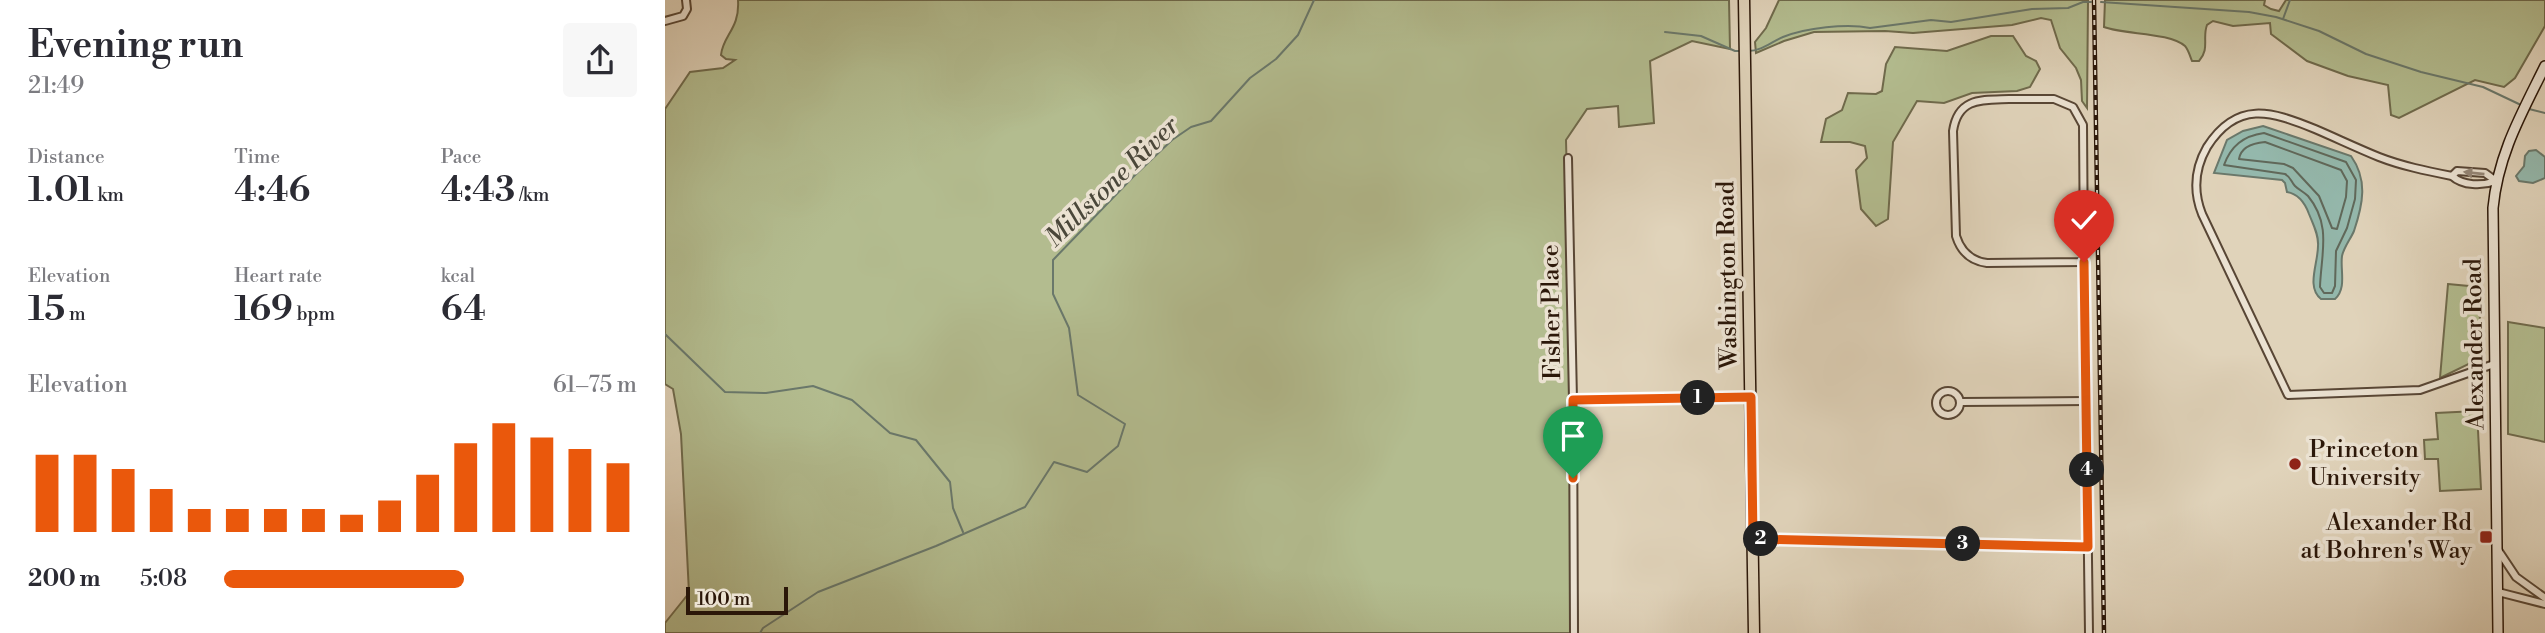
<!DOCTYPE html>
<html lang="en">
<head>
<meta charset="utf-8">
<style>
	:root { --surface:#fff; --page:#f7f7f7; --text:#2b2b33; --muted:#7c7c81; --accent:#ea580c }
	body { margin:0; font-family:"Libre Bodoni",serif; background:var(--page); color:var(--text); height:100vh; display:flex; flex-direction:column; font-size:26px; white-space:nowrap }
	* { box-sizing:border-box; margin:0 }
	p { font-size:23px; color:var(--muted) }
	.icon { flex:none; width:38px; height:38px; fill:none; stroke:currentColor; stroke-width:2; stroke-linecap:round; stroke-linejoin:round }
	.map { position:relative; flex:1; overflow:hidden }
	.side { display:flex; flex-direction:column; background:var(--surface); width:665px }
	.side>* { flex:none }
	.scale { position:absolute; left:21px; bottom:18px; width:102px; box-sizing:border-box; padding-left:7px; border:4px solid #2b1709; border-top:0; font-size:19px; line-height:24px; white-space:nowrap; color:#2b1709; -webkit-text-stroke:5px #ebe2d2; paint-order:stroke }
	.pin { position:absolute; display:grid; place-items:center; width:60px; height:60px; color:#fff; margin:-72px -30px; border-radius:50% 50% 50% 0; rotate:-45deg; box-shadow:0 0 7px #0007 }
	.pin .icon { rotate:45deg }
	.km { position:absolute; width:35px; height:35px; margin:-18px; border-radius:50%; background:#222; color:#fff; font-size:19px; line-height:35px; text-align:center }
	.round { display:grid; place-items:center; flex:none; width:74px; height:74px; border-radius:7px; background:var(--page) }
	.headline { display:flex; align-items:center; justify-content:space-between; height:119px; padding:0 28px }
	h1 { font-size:38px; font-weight:600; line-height:52px }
	.stats { display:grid; grid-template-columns:repeat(3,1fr); gap:10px; height:119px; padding:7px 28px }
	.stats div { display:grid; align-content:center }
	.stats b { font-size:35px; font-weight:600 }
	.stats small { font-size:19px; font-weight:400 }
	.stats p { font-size:19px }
	.chart { height:196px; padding:14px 28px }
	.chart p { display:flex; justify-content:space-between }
	.chart svg { width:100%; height:126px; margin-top:7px; stroke:var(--accent); stroke-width:6 }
	ul { padding:0 28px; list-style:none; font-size:23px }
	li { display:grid; grid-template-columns:112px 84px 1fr; align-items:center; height:52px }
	li i { height:18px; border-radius:9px; background:var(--accent) }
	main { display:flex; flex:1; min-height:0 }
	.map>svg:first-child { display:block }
</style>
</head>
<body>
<main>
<section class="side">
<div class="headline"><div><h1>Evening run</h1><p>21:49</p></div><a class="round"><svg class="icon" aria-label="share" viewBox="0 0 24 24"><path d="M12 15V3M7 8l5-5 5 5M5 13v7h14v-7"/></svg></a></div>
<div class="stats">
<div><p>Distance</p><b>1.01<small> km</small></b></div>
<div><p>Time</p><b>4:46</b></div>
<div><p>Pace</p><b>4:43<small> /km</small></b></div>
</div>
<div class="stats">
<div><p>Elevation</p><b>15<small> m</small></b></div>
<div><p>Heart rate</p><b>169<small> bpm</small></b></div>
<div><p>kcal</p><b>64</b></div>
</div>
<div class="chart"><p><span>Elevation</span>61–75 m</p>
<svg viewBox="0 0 160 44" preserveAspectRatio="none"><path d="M5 44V17M15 44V17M25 44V22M35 44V29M45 44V36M55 44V36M65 44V36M75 44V36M85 44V38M95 44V33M105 44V24M115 44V13M125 44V6M135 44V11M145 44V15M155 44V20"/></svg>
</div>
<ul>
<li><b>200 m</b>5:08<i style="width:58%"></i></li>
</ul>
</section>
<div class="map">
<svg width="1880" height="633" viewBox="0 0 1880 633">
	<rect width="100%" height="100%" fill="#e0d3ba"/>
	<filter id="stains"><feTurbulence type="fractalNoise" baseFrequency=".00286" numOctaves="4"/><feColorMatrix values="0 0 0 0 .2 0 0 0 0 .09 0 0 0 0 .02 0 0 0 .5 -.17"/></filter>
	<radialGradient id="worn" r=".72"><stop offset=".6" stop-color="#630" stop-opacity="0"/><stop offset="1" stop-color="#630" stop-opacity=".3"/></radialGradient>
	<g fill="#b3bc8f" stroke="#6f6a4c" stroke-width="2">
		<path d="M73,0H1064L1065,49L1027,41L985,61L989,123L954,127L953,106L922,109L901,140L913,633H0V623L24,593L16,434L8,389L0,384V109L25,72L58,68L70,60L61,59L56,55C58,35 75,29 73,0Z"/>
		<path d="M1114,0H1423L1422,108L1417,101L1416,80L1411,68L1395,48L1386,20L1376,18L1347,25L1248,33L1220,31L1149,32L1119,41L1091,53L1090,42L1101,28Z"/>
		<path d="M1440,0H1600L1599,5L1606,9L1614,11L1621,0H1880V26L1850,78L1839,87L1810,80L1734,118L1726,115L1723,85L1683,76L1642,61L1606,34L1605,23L1568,26L1548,21L1542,25C1537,38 1545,49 1534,61H1527C1525,56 1523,49 1520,46C1504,32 1460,35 1439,27Z"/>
		<path d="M1326,36H1348L1361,56L1371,61L1375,69L1365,87L1352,91L1307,93L1279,103L1252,101L1228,142L1223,219L1211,226L1196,209L1191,170L1202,158L1200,146L1185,142H1156L1161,119L1177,110L1183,93L1211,94L1217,91L1221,64L1230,47L1282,51Z"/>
		<path d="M1783,284L1814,287L1816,358L1775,378Z"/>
		<path d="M1843,322L1880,328V442L1843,434Z"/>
		<path d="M1812,411L1816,489L1775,491L1773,459H1760L1759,440L1773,439L1771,413Z"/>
	</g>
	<g fill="#94b8ac" stroke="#6a786b" stroke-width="2">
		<path d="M1598,126L1686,156C1703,180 1698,204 1689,231C1685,240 1679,247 1677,256C1675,270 1682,288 1670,299H1656C1641,287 1653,264 1653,246C1654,235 1648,224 1644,214C1640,203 1634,194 1622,192L1620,183L1617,180L1549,173L1562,140L1578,131Z"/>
		<path d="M1871,150L1880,157V178L1868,183L1854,181L1851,176L1859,166L1860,156L1864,151Z"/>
	</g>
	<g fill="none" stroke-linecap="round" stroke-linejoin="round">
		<g stroke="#60685a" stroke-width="2">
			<path d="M1599,133L1681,162L1691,180L1690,199L1682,228L1671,251L1670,286L1667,293H1659L1655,287C1656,254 1667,225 1643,196C1639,192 1634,190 1630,186C1626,182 1626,177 1620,174L1559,165C1566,146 1578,136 1599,133Z"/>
			<path d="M1600,142L1676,170L1682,181L1681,197L1672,229L1667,228L1654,196L1628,168L1619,164L1574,159C1576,146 1589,143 1600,142Z"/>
		</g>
		<g stroke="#6a786b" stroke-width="2">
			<path d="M1436,2L1584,12L1611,17L1654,31L1701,54L1756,72L1818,87L1856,105"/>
			<path d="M1618,19L1625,0"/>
			<path d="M1000,32L1036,36L1070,51H1077"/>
			<path d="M1083,51C1097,51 1106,42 1118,37C1140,28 1182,23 1205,28L1266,20L1286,22L1367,9L1403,8L1418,2H1426"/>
			<path d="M1864,109L1880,113"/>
			<path d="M0,334L60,392L101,393L148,386L187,400L225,433L251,440L285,482L288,508L298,532"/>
			<path d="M95,633L98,628L153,592L271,546L360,507L389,462L422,472L453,446L460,424L413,395L404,328L388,294V260L468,177L507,140L526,127L546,121L585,78L611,59L633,35L649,0"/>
		</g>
		<defs>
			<g id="street">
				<path d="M0,21L18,16L22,9L21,0"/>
				<path d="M1389,99L1408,107L1418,125L1419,262L1322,263C1306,261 1296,252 1291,236L1288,131C1293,97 1318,100 1344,99C1359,99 1374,99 1389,99Z"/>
				<path d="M903,158L908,400L909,633"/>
				<path d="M1787,176L1792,171L1820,173L1831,181"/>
				<path d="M1419,262L1424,633"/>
				<path d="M1829,364L1755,390L1623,395L1537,214C1528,191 1530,168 1542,147C1572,100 1606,111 1650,129C1671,138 1692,148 1714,157C1737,166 1762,171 1787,176C1798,186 1817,186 1831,181"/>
				<circle cx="1283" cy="403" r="12"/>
				<path d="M908,400L1086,397"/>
				<path d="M1296,402L1421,401"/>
				<path d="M1088,539L1423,547"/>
				<path d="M1833,550L1851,577L1880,598"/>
				<path d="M1833,592L1880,604"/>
			</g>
			<path id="secondary" d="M1833,633L1828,208C1833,154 1857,113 1880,66"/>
			<path id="primary" d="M1079,0L1089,633"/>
		</defs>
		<use href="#street" stroke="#584635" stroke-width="10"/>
		<use href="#secondary" stroke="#2b1709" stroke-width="12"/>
		<use href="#primary" stroke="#2b1709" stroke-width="13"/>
		<use href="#street" stroke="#ebe2d2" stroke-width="6"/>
		<use href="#secondary" stroke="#ebe2d2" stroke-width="9"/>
		<use href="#primary" stroke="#e0d3ba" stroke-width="10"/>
		<defs>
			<path id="rail" d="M1429,0L1439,633"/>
		</defs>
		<use href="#rail" stroke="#2b1709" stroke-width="4.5"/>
		<use href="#rail" stroke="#ebe2d2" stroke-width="2" stroke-dasharray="5" stroke-linecap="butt"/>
	</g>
	<defs><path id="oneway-solid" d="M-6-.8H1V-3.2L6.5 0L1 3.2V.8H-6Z" transform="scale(1.75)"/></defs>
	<use fill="#958778" href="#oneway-solid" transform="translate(1809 173) rotate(-174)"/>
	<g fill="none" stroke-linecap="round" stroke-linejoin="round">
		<defs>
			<path id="route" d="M908,478V400L1086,397L1088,539L1423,547L1419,262"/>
		</defs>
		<use href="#route" stroke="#fff" stroke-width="14"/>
		<use href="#route" stroke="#ea580c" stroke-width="9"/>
	</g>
	<g fill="#8f2418" stroke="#ebe2d2" stroke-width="2.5">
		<circle cx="1630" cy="464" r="7"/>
		<rect x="1814" y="530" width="14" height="14" rx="3.5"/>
	</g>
	<g text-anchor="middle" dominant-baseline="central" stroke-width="7" stroke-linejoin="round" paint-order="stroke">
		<g font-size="24" fill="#2b1709" stroke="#ebe2d2">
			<text transform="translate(1063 275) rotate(-91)">Washington Road</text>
			<text transform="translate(887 312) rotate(-91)">Fisher Place</text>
			<text transform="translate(1810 344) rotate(-91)">Alexander Road</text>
		</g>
		<g font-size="24" fill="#2b1709" stroke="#ebe2d2" text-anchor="start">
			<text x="1644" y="450">Princeton<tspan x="1644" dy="28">University</tspan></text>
			<text x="1807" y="523" text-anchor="end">Alexander Rd<tspan x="1807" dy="28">at Bohren's Way</tspan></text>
		</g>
		<g font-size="26" font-style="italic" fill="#4a473a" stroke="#ebe2d2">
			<text transform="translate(447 182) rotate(-44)">Millstone River</text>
		</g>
	</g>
	<rect width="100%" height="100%" filter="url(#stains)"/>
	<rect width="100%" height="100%" fill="url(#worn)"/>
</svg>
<div class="scale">100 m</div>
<div class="pin" style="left:908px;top:478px;background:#1e9e55"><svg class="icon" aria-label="arrive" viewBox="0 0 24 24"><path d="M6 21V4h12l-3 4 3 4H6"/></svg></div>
<div class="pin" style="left:1419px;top:262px;background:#d93025"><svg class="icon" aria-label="check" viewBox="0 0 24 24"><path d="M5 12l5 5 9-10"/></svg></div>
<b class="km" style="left:1033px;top:398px">1</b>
<b class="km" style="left:1096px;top:539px">2</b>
<b class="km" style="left:1298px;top:544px">3</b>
<b class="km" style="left:1422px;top:470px">4</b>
</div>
</main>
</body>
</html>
